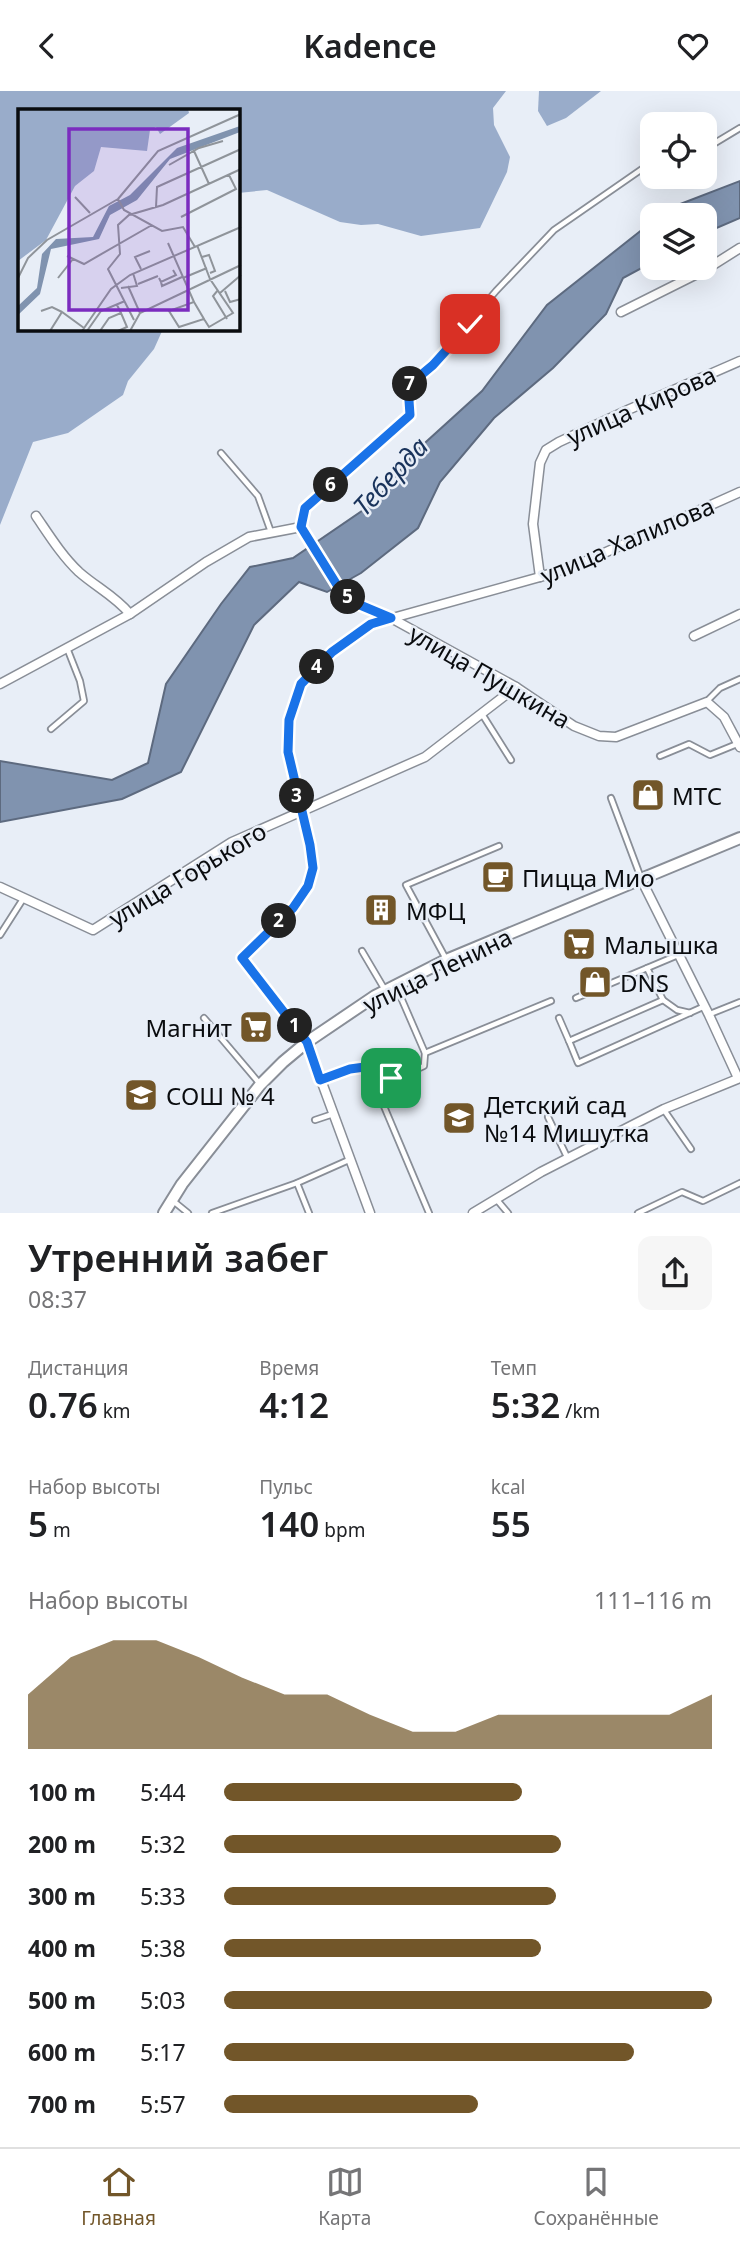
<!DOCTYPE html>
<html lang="ru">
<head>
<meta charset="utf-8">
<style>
	:root { --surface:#fff; --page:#f6f6f6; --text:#202124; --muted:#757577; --line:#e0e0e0; --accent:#725629 }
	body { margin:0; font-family:"Noto Sans",sans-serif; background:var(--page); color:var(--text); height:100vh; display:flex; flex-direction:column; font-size:26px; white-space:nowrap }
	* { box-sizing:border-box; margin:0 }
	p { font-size:23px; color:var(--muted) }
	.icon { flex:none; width:38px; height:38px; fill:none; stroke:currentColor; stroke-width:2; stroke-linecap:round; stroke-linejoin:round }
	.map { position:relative; height:1122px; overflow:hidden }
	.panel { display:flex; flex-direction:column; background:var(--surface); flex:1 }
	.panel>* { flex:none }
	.fabs { position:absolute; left:640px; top:21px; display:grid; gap:14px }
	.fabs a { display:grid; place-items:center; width:77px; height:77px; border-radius:14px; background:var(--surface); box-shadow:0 7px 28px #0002; font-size:35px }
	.pin { position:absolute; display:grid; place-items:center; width:60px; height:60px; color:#fff; margin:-30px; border-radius:14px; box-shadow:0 4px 10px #0006 }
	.km { position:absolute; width:35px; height:35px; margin:-18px; border-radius:50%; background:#222; color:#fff; font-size:19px; line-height:35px; text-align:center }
	.round { display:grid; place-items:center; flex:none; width:74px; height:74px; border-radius:14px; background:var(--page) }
	.overview { display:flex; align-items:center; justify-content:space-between; height:119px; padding:0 28px }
	h1 { font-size:38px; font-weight:600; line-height:52px }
	.figures { display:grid; grid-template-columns:repeat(3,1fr); gap:10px; height:119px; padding:7px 28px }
	.figures div { display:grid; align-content:center }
	.figures b { font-size:35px; font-weight:600 }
	.figures small { font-size:19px; font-weight:400 }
	.figures p { font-size:19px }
	.chart { height:196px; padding:14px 28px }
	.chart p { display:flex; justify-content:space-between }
	.chart svg { width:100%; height:126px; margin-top:7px; fill:var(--accent); opacity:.7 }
	ul { padding:0 28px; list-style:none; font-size:23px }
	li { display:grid; grid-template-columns:112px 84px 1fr; align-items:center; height:52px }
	li i { height:18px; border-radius:9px; background:var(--accent) }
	header { display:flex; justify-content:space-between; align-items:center; height:91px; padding:0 28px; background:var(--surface); font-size:32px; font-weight:600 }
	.tab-bar { display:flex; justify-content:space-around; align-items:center; height:98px; border-top:2px solid var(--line); background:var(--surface); font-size:19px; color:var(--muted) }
	.tab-bar a { display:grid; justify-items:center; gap:4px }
	.tab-bar .current { color:var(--accent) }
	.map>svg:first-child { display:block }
</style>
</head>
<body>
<header><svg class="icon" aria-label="back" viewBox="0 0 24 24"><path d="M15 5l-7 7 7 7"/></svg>Kadence<svg class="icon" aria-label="heart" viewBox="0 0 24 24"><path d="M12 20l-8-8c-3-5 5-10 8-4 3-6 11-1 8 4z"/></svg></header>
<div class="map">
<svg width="740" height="1122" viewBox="0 0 740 1122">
	<rect width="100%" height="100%" fill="#e8eef7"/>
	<g fill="#99acca">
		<path d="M0,0H506L493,17L494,34L510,66L507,81L480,137L421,145L378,133L361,134L340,131L267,99L238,102V19H19V238H163L154,258L128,290L123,304L68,342L33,351L0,434Z"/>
		<path d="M539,0H601L566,27L547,35L538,20Z"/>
	</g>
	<g fill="#8093af" stroke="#5d6a7f" stroke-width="2">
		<path d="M740,90V127L705,142V124H660L670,117Z"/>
		<path d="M653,130V171L623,187L606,223L553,277L494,327L440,391L418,437L361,482L327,501L299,491L254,534L181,681L122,708L0,731V670L112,689L148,672L166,593L221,513L250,476L293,467L375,411L416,360L482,300L547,214Z"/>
	</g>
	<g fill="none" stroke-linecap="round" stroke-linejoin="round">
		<defs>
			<g id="service">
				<path d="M705,58L740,37"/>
				<path d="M221,362L258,405L271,441"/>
				<path d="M301,436L305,417L410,324L408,295L433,274L496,200L554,139L642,78L653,76"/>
				<path d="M707,610L720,597L740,588"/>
				<path d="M482,623L511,669"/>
				<path d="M51,638L84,610L80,590L67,557"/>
				<path d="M660,665L689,653L710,664L737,653"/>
				<path d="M611,707L641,787"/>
				<path d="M301,722C305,739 313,759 313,776C311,808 264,846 242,867L307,950"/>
				<path d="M0,844L23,808"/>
				<path d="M362,860L385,899"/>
				<path d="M446,868L406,794L499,755"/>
				<path d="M576,907L678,864"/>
				<path d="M663,909L677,919L690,922"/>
				<path d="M710,923L740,911"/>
				<path d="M204,927L260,993"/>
				<path d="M559,927L569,950L663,909L647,877"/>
				<path d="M569,950L578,972L705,915"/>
				<path d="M425,962L551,910"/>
				<path d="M367,975L429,1122"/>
				<path d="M321,989L350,978L372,975L391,987L409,982L424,975L425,962L396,895"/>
				<path d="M664,1019L691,1058"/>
				<path d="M548,1026L567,1066"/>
				<path d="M315,1029L333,1023"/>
				<path d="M297,1092L309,1122"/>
				<path d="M172,1109L188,1122"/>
				<path d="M497,1109L508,1122"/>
				<path d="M212,1122L297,1092L351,1068"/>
				<path d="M638,1122L682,1101L703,1110L740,1092"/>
			</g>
			<g id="minor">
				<path d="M621,221L705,179L740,157"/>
				<path d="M36,425C49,444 62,465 79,481C96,496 115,505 130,523"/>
				<path d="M540,486L533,433L540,372L546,359L559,351L630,318L740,270"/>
				<path d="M694,545L740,523"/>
				<path d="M0,593L130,523L206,471L249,446L301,436L342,502L360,514L391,527L516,596L574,635L599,645L616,646L707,611L724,626L740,656"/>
				<path d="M300,719L288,661L289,629L301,593L332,561L371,533L540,486L584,471L740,401"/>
				<path d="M641,788L709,924L738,987"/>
				<path d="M0,796L93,839L232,751L425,666L516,596"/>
				<path d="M307,951L370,1122"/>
				<path d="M473,1122L541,1081L664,1018L740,987"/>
			</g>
			<path id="secondary" d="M164,1122L182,1093L260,994L283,971L307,951L375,905L446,869L740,747"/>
		</defs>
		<use href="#service" stroke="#898e97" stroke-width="8"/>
		<use href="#minor" stroke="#898e97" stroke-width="11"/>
		<use href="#secondary" stroke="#898e97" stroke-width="14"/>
		<use href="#service" stroke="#fff" stroke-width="4.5"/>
		<use href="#minor" stroke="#fff" stroke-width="8"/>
		<use href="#secondary" stroke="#fff" stroke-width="10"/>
	</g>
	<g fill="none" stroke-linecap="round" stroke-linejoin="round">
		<defs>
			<path id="route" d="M391,987L372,975L350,978L320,989L307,951L242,867L293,817L308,795L313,777L310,754L288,661L289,629L301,593L332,561L371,533L391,527L360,514L342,502L301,436L305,417L410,324L408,295L433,274L470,233"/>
		</defs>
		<use href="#route" stroke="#fff" stroke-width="14"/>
		<use href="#route" stroke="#1a73e8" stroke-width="9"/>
	</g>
	<defs>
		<symbol id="shop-square" viewBox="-11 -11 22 22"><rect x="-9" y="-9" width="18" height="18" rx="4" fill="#725629" stroke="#e8eef7"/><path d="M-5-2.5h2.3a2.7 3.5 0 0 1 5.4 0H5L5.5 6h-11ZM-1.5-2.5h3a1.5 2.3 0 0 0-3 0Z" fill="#fff"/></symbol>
		<symbol id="cafe-square" viewBox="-11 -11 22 22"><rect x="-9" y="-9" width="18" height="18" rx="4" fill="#725629" stroke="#e8eef7"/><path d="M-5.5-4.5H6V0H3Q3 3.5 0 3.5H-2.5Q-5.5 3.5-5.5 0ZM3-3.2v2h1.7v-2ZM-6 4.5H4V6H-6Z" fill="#fff"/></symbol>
		<symbol id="building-square" viewBox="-11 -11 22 22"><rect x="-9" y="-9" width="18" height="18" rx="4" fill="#725629" stroke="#e8eef7"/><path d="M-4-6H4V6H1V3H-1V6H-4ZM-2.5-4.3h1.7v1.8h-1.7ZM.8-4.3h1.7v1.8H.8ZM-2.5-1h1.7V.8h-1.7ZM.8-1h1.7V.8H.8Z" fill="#fff"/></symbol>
		<symbol id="supermarket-square" viewBox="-11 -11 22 22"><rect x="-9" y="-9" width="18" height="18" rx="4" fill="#725629" stroke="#e8eef7"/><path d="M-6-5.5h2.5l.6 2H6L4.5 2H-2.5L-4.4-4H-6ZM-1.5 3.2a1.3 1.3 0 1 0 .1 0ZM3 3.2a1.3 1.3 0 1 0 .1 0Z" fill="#fff"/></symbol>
		<symbol id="school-square" viewBox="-11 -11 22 22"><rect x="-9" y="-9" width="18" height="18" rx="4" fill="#725629" stroke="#e8eef7"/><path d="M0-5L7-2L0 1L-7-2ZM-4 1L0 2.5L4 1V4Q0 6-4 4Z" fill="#fff"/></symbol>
	</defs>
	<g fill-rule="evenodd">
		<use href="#shop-square" x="629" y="685" width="38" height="38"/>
		<use href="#cafe-square" x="479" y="767" width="38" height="38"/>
		<use href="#building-square" x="362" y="800" width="38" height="38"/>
		<use href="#supermarket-square" x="560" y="834" width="38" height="38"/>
		<use href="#shop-square" x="576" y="872" width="38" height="38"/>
		<use href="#supermarket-square" x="237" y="917" width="38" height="38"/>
		<use href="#school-square" x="122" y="985" width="38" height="38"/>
		<use href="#school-square" x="440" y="1008" width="38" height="38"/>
	</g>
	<g text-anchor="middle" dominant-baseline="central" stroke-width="5" stroke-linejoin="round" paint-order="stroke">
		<g font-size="24" fill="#0a0c0f" stroke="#e8eef7">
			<text transform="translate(641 314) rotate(-24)">улица Кирова</text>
			<text transform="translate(627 449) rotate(-23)">улица Халилова</text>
			<text transform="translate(490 585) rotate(30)">улица Пушкина</text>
			<text transform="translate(187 783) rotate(-31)">улица Горького</text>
			<text transform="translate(437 879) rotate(-26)">улица Ленина</text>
		</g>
		<g font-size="24" fill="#0a0c0f" stroke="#e8eef7" text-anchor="start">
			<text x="672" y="704">МТС</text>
			<text x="522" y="786">Пицца Мио</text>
			<text x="406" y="819">МФЦ</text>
			<text x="604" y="853">Малышка</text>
			<text x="620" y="891">DNS</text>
			<text x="232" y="936" text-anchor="end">Магнит</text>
			<text x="166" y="1004">СОШ № 4</text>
			<text x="484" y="1013">Детский сад<tspan x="484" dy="28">№14 Мишутка</tspan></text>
		</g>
		<g font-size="26" font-style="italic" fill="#19335b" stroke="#e8eef7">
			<text transform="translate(390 385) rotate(-47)">Теберда</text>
		</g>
	</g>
	<g transform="translate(18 18)">
		<rect width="222" height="222" fill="#e8eef7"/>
		<path d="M0,0H170L171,4L142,25L138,18L132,21L129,42L83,38L76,62L57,77L28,131L0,152Z" fill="#99acca"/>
		<path d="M222,17V23L152,50L119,91L92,106L81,130L33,140L22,185L0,206V197L19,179L24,145L38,130L75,128L91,97L112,86L159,39Z" fill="#8093af"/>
		<path fill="none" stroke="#8f949a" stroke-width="2" d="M176,42L191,75M151,56L181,39L205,32M57,88L72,104M100,90L140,42L223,5M100,90L106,101L144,122L165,118L177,138M138,98L139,78L223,40M163,108L218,80L211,66M150,134L176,193L151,202L161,218L186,210L176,193M179,136L192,170L215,204L191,218L186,210M49,147L66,155L134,116M184,148L191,146L197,162L192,164M123,160L117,148L132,142M0,169L10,149L29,131L100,90M40,169L55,150M141,169L143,173L158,166L155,161M165,169L189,159M143,173L144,177L164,168M120,175L140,167M110,177L122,204M103,179L119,177L115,164M200,181L195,187L209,210M207,182L212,193L223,190M202,184L223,166M23,202L34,198L44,203M116,211L90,160L102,145L100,116L111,106L145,96L223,60M32,222L44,203L66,219M64,222L93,180L112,166L223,118M69,222L83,202L107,192M82,222L91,209L103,204L99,196M100,222L109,218L103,204M112,222L122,204L223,156"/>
		<path fill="#7b2cbf" fill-opacity="0.15" stroke="#7b2cbf" stroke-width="3.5" d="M51,20H170V201H51Z"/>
		<rect width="222" height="222" fill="none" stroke="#0a0c0f" stroke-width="3.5"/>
	</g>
</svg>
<div class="fabs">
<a><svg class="icon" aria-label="locate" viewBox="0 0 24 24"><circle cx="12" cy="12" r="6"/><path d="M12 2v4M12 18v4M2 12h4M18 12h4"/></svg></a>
<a><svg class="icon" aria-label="layers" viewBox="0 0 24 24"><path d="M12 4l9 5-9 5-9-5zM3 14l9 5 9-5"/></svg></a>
</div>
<div class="pin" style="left:391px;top:987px;background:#1e9e55"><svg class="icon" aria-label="arrive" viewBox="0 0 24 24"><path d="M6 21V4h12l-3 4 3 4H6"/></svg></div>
<div class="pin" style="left:470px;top:233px;background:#d93025"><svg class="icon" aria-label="check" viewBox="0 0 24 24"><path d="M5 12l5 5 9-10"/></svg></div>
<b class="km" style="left:295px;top:935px">1</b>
<b class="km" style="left:279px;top:830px">2</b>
<b class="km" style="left:297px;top:705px">3</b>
<b class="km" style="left:317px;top:576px">4</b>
<b class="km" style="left:348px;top:506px">5</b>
<b class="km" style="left:331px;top:394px">6</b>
<b class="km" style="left:410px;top:293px">7</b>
</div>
<section class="panel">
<div class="overview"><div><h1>Утренний забег</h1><p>08:37</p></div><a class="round"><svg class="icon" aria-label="share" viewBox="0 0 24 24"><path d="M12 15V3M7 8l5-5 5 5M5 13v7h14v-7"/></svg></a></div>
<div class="figures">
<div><p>Дистанция</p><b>0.76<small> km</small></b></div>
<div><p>Время</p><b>4:12</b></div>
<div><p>Темп</p><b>5:32<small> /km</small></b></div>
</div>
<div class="figures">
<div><p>Набор высоты</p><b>5<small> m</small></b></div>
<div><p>Пульс</p><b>140<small> bpm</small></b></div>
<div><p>kcal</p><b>55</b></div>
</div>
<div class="chart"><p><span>Набор высоты</span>111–116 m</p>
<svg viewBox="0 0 160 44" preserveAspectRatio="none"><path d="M0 44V25L10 12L20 6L30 6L40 12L50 19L60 25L70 25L80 32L90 38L100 38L110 32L120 32L130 32L140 32L150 32L160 25V44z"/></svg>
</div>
<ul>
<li><b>100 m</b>5:44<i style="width:61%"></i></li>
<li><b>200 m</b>5:32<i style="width:69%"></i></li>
<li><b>300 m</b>5:33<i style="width:68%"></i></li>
<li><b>400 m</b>5:38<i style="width:65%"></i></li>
<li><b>500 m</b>5:03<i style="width:100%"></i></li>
<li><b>600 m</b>5:17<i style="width:84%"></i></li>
<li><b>700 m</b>5:57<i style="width:52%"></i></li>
</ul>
</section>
<nav class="tab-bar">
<a class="current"><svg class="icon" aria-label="home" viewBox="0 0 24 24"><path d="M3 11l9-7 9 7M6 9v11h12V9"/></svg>Главная</a>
<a><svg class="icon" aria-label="map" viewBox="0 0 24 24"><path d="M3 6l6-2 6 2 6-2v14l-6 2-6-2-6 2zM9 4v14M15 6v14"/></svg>Карта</a>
<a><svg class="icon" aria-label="saved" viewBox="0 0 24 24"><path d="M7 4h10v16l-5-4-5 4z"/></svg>Сохранённые</a>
</nav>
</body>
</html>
